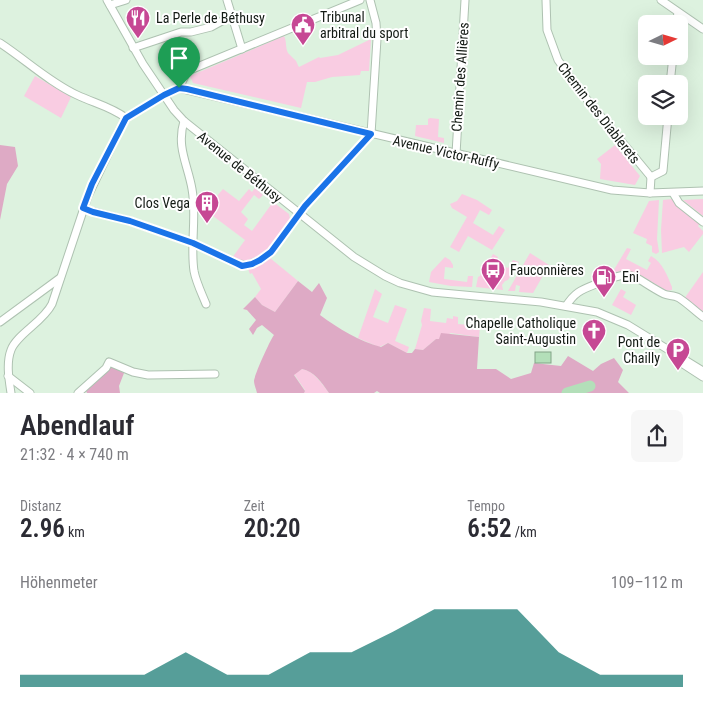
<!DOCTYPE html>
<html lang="de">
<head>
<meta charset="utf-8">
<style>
	:root { --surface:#fff; --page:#f7f7f7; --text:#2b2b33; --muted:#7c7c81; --accent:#0f766e }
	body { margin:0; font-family:"Roboto Condensed",sans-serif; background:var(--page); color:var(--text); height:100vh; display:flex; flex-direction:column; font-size:19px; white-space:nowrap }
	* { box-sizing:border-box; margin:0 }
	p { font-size:16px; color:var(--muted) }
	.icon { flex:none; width:28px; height:28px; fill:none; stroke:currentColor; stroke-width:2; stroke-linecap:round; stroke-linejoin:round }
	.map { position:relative; height:393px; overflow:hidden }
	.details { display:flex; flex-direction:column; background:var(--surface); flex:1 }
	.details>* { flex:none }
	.needle { width:32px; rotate:85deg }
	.fabs { position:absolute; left:638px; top:15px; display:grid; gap:10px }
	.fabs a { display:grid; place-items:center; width:50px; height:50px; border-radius:8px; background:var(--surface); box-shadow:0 5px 20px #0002; font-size:25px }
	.pin { position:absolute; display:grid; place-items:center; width:42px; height:42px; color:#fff; margin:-51px -21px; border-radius:50% 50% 50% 0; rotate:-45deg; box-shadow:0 0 5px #0007 }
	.pin .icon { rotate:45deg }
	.round { display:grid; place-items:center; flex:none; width:52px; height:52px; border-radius:8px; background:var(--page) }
	.head { display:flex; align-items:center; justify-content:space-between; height:85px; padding:0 20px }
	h1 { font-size:28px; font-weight:600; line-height:38px }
	.metrics { display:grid; grid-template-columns:repeat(3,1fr); gap:8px; height:85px; padding:5px 20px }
	.metrics div { display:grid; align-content:center }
	.metrics b { font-size:25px; font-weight:600 }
	.metrics small { font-size:14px; font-weight:400 }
	.metrics p { font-size:14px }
	.chart { height:140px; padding:10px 20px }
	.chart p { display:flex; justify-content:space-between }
	.chart svg { width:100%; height:90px; margin-top:5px; fill:var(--accent); opacity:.7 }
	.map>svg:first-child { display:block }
</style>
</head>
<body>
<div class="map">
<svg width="703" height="393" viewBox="0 0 703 393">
	<rect width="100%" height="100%" fill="#ddf2df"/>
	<g fill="#f9cce2">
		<path d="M284,36C287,41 285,47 288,53C290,55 292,57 294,59C297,61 297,64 299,67L319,57L320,58L338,55L371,39L369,71H361L360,75L332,77L315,82H307L301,108L193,83L190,76Z"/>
		<path d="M35,76L71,97L61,118L24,96Z"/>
		<path d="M430,118L439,119L438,137L444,138V143L415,136L416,125H428V119Z"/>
		<path d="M615,145L640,176L635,185L600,179L601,164L597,159Z"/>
		<path d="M255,188L263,195L259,199L254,195L241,212L248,219L244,225L252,231L273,202L289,214L290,219C278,236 258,272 232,258L245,240L205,210L223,189L239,201L249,189L252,192Z"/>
		<path d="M462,194L477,200L492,210L489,215L480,210L473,223L493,235L499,226L505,230L492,250L468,236L459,252L450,247L467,217L452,208L450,204L457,201Z"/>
		<path d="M672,199L700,223L698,226L703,231V234L689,252L684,247L662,253L661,230L663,200Z"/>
		<path d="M703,199V216L683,200Z"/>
		<path d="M659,200L657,239L659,252L656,254L652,252V246L646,243L647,239L633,233L649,201Z"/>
		<path d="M627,248L631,249L626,259L647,270L651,263L648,261L651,256C663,263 667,275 672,287V290L666,291C650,281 632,266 612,273Z"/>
		<path d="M530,253L549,265L533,293L519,292L520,286L516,285L515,291H508Z"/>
		<path d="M493,254L498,257L496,263L508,268L513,260L519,262L508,280L505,281L502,285L503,290L476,287L478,277L480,276Z"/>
		<path d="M445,257L450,260L453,265V268L445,267L444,279L467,282L468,276H473L472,287L451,286L429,282L431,272Z"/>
		<path d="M270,258L298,281L275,312L262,305L255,297L261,289L252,273L250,274L248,269L260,265Z"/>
		<path d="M703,272V315L684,299Z"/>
		<path d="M375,289L382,294L373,317L388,323L395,305L407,309L395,341L409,347L407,353L388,343L379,347L358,338Z"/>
		<path d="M621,289L626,292L623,297L636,305L631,315L612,305Z"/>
		<path d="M424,308L431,309L430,321L446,323L447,318L453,319V316L458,317V324L480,326L479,337L451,333L439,339H436L423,350L415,349L422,325L421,321Z"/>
		<path d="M302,369C314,371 322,384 329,393H304L305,390L294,374Z"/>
	</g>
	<g fill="#deaac5">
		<path d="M0,145L15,147L18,166L7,184L0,220Z"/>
		<path d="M298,281L312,292L319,283L327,298L320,315C339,329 359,341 381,347L388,343L407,353H412L415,349L423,350L436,339H439L441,333L479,337L477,369H496L511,379L531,373L534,363L561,366L568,356L593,371L601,364L614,358L623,370L618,382L629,393H380L377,391L374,393H329C322,383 314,371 302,369L294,375L305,391L304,393H257C256,389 254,384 254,381C254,376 270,340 274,335L262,325L257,328L253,335L249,329L256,320L247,310L243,309L255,297L262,305L275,312Z"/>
		<path d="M111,366L124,373L119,386L120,393H87L86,391Z"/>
	</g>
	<rect fill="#b3dfb9" stroke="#83a488" x="535" y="352" width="16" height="11"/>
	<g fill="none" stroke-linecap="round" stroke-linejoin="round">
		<path stroke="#b3dfb9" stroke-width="11" d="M567,393L590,386"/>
		<defs>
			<g id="minor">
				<path d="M107,0L143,64L174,110L184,121L354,257L385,276L400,283L432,292L541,302L597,312L628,325L703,371"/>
				<path d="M227,0L242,49"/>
				<path d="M546,0L547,30L558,60L580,91L651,177"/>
				<path d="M661,0L703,29"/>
				<path d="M110,5L126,0"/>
				<path d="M676,24L678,13"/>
				<path d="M0,43C26,60 49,82 77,95C94,103 112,107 126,118"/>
				<path d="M133,48L181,32H191L211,27L231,16"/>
				<path d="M670,84L673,56"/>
				<path d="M179,88L186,74L190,70L360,0"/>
				<path d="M184,121C176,147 188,165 192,189C197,217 190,244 194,271C196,282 202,294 206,304"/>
				<path d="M456,154L465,0"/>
				<path d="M651,177L663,171L668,116"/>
				<path d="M650,193L651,177"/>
				<path d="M673,193L679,203L703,222"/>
				<path d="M83,209L130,221L193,243L238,264L248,265L260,260L271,252L305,206L371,134L377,39L376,23L370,0"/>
				<path d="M566,306C575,292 581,290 596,284C636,267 631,277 664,294C668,296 674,295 679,298C687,303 695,311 703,317"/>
				<path d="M0,322L60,278"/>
				<path d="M676,357L683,364L703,377"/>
				<path d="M8,376L30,393"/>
				<path d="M11,393C9,380 6,363 11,350C17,334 43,322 52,304L88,196L119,131L126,118L164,95L179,88L612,190L650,193L703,191"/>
				<path d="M78,393L106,368L109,362L133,372L148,375L215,374"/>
			</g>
		</defs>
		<use href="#minor" stroke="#aec2b1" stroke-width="9"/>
		<use href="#minor" stroke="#fff" stroke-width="7"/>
	</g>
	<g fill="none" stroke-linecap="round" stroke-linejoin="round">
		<defs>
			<path id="route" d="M179,88L187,89L371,134L305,206L271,252L260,260L252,264L242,266L238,264L193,243L130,221L93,212L83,208L92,184L126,118L164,95Z"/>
		</defs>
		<use href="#route" stroke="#fff" stroke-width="10"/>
		<use href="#route" stroke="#1a73e8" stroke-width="6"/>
	</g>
	<defs>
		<symbol id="restaurant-pin" viewBox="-11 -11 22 30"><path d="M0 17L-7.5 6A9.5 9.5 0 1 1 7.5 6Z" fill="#c64894" stroke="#fff"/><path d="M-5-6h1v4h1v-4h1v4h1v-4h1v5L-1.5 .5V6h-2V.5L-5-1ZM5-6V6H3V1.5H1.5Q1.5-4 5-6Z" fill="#fff"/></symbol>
		<symbol id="civic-pin" viewBox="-11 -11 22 30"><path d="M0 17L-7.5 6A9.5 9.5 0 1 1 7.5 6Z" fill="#c64894" stroke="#fff"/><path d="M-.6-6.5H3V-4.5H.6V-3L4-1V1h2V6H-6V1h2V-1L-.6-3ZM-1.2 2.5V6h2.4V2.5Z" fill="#fff"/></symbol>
		<symbol id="building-pin" viewBox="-11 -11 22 30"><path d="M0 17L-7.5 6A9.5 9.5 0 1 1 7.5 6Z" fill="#c64894" stroke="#fff"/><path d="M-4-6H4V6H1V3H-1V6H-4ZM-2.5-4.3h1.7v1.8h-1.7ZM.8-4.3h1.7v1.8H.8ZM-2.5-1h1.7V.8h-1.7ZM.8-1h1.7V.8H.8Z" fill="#fff"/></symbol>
		<symbol id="bus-pin" viewBox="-11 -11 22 30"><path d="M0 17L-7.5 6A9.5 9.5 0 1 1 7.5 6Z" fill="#c64894" stroke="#fff"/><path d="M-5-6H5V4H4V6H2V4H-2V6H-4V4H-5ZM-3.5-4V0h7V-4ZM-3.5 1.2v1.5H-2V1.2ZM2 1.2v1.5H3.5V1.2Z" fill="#fff"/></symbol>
		<symbol id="fuel-pin" viewBox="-11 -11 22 30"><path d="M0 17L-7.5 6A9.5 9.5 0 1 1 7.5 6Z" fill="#c64894" stroke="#fff"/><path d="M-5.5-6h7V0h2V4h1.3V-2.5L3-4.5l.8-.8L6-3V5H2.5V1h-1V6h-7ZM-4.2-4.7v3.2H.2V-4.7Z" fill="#fff"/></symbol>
		<symbol id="church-pin" viewBox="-11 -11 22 30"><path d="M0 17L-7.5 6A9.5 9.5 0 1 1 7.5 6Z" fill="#c64894" stroke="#fff"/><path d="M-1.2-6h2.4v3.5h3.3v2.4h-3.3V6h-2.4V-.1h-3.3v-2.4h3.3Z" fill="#fff"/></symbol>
		<symbol id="parking-pin" viewBox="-11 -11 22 30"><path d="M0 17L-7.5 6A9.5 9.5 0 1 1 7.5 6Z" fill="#c64894" stroke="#fff"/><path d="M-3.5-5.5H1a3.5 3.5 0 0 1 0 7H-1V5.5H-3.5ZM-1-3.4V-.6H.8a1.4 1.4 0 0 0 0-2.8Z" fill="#fff"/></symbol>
	</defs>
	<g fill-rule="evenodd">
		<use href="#restaurant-pin" x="124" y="4" width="28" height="38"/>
		<use href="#civic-pin" x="289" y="11" width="28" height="38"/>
		<use href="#building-pin" x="193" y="189" width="28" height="38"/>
		<use href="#bus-pin" x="479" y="256" width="28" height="38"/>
		<use href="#fuel-pin" x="590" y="263" width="28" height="38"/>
		<use href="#church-pin" x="580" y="317" width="28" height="38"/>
		<use href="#parking-pin" x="664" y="336" width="28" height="38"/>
	</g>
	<g text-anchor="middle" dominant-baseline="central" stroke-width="4" stroke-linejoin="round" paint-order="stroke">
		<g font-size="14" fill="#131a14" stroke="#fff" text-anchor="start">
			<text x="320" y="17">Tribunal<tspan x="320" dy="16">arbitral du sport</tspan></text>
			<text x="156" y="18">La Perle de Béthusy</text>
			<text x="190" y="203" text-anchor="end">Clos Vega</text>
			<text x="510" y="270">Fauconnières</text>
			<text x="622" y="277">Eni</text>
			<text x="576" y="323" text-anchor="end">Chapelle Catholique<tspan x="576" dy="16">Saint-Augustin</tspan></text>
			<text x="660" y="342" text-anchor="end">Pont de<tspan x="660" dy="16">Chailly</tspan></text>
		</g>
		<g font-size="14" fill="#131a14" stroke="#fff">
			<text transform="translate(460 77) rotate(-86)">Chemin des Allières</text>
			<text transform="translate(599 113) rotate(52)">Chemin des Diablerets</text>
			<text transform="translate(446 152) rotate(13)">Avenue Victor-Ruffy</text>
			<text transform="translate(240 167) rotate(39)">Avenue de Béthusy</text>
		</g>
	</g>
</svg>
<div class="fabs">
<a><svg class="needle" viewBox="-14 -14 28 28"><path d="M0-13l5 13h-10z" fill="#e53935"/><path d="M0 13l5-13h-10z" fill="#7c7c81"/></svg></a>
<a><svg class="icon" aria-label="layers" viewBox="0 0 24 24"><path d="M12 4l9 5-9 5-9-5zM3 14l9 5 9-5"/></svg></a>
</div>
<div class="pin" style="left:179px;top:88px;background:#1e9e55"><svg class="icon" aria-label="arrive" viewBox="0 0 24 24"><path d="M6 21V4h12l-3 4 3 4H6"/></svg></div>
</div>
<section class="details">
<div class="head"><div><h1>Abendlauf</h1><p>21:32 · 4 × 740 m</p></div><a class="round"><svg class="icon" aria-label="share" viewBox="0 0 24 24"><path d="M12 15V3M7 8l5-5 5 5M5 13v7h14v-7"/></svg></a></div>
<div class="metrics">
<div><p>Distanz</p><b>2.96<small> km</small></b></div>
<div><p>Zeit</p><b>20:20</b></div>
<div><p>Tempo</p><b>6:52<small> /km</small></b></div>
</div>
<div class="chart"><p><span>Höhenmeter</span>109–112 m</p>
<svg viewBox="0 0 160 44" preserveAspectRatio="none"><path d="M0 44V38L10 38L20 38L30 38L40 27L50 38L60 38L70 27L80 27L90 17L100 6L110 6L120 6L130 27L140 38L150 38L160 38V44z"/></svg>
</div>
</section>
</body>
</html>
